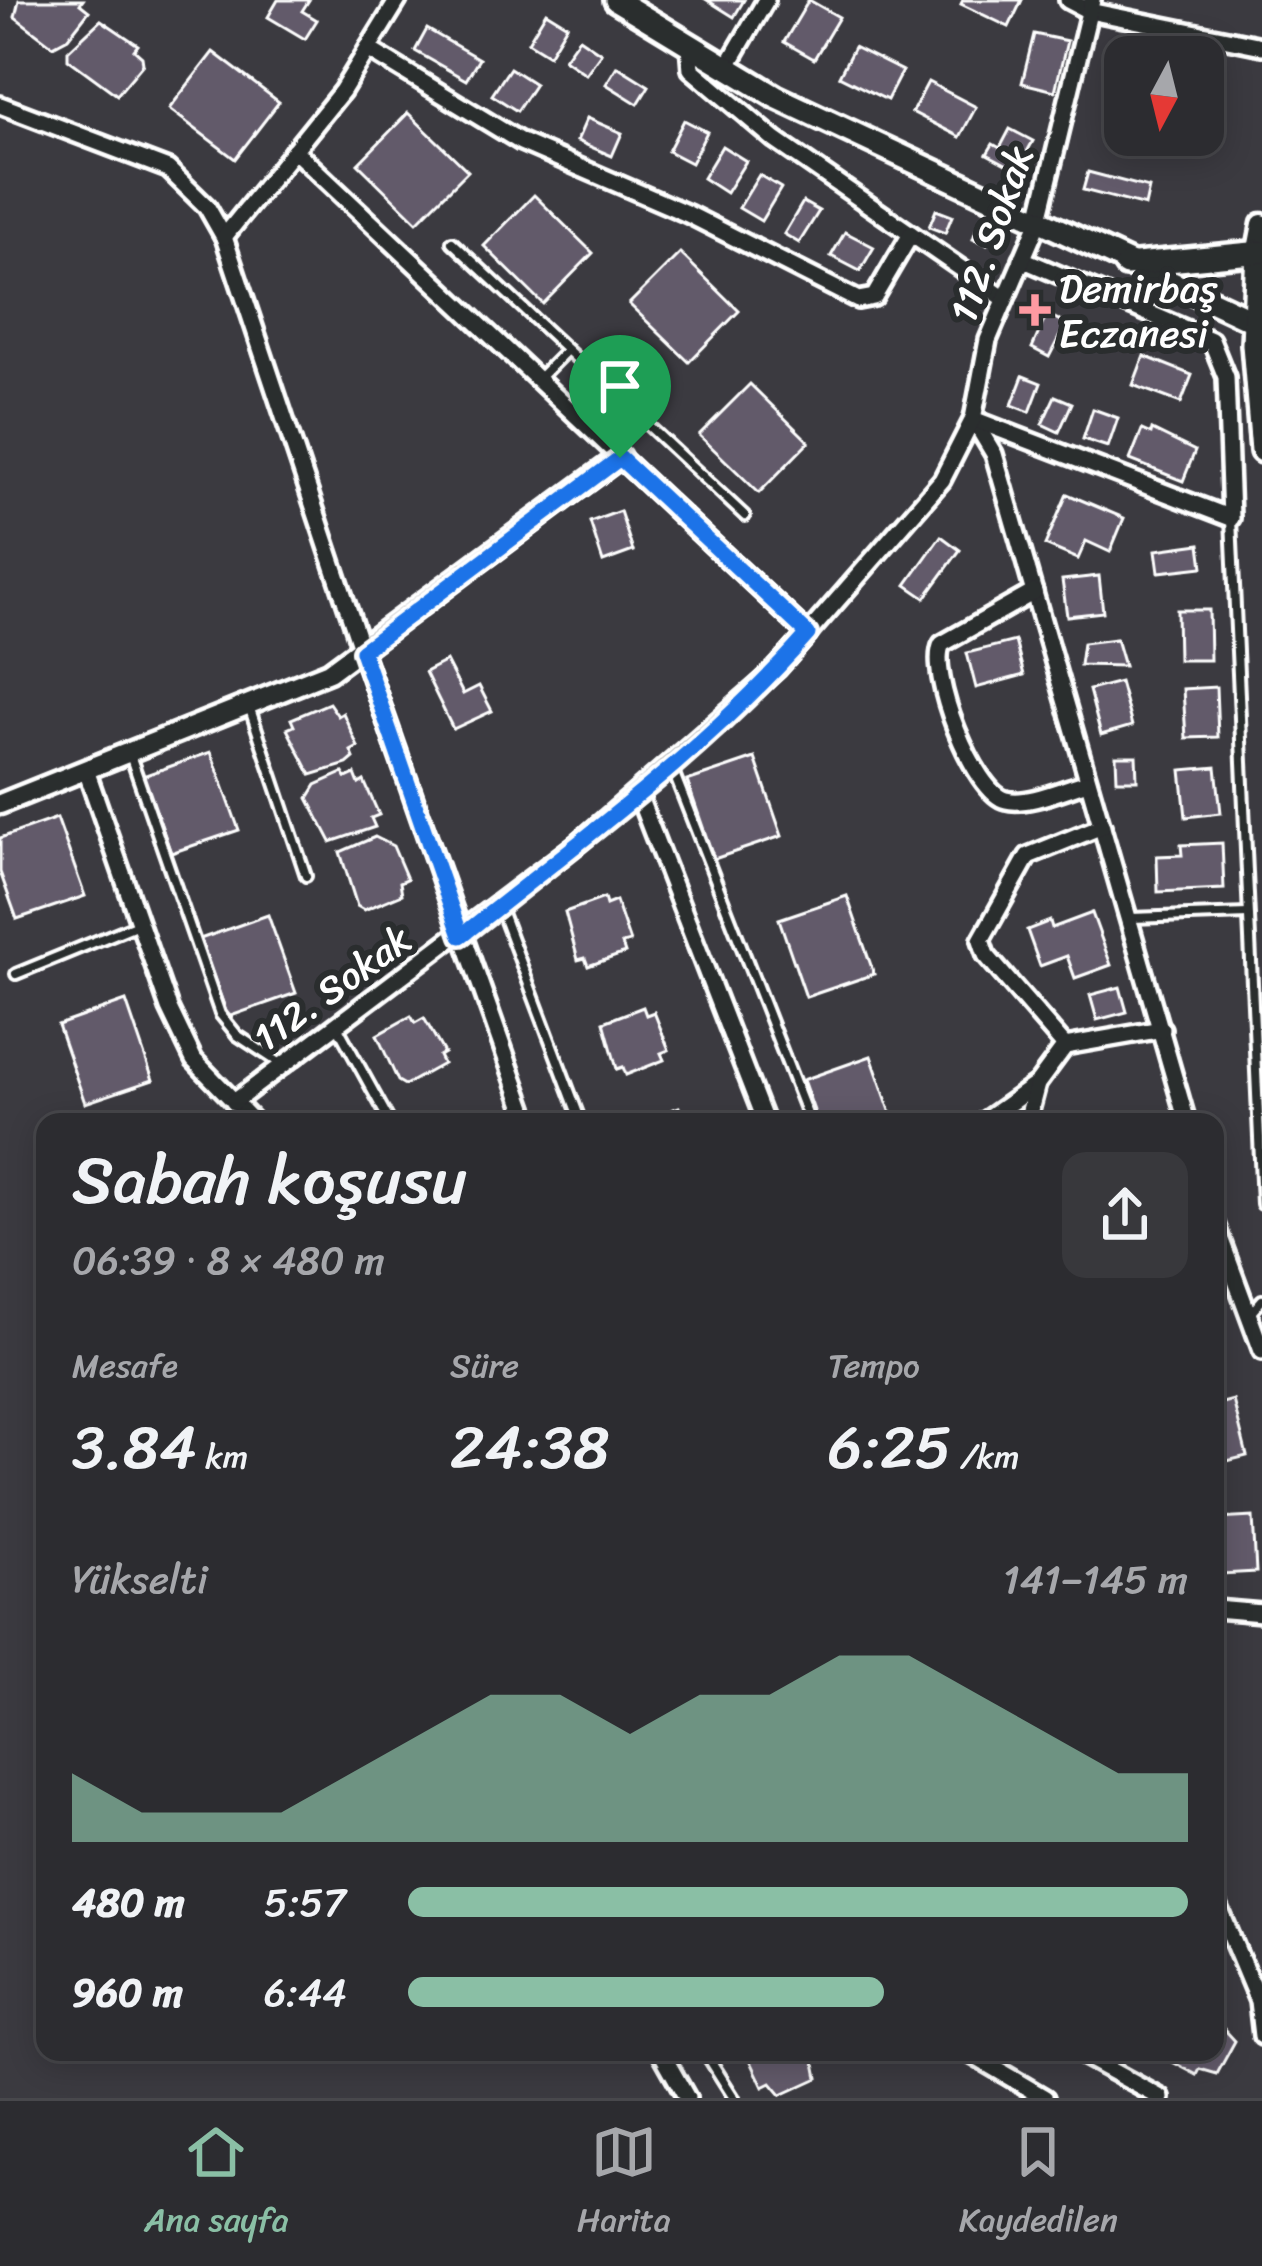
<!DOCTYPE html>
<html lang="tr">
<head>
<meta charset="utf-8">
<style>
	:root { --surface:#2c2c30; --page:#38383c; --text:#f1f3f6; --muted:#a6a7ab; --line:#48484c; --accent:#8abfa5 }
	body { margin:0; font-family:Sriracha,sans-serif; background:var(--page); color:var(--text); height:100vh; display:flex; flex-direction:column; font-size:45px; white-space:nowrap }
	* { box-sizing:border-box; margin:0 }
	p { font-size:39px; color:var(--muted) }
	.icon { flex:none; width:66px; height:66px; fill:none; stroke:currentColor; stroke-width:2; stroke-linecap:round; stroke-linejoin:round }
	.map { position:relative; flex:1; overflow:hidden }
	.side { position:absolute; left:36px; top:1113px; width:1188px; height:948px; display:flex; flex-direction:column; background:var(--surface); border-radius:24px; box-shadow:0 6px 30px #0003,0 0 0 3px var(--line) }
	.side>* { flex:none }
	.needle { width:78px; rotate:187deg }
	.fabs { position:absolute; left:1104px; top:36px; display:grid; gap:24px }
	.fabs a { display:grid; place-items:center; width:120px; height:120px; border-radius:24px; background:var(--surface); box-shadow:0 6px 30px #0003,0 0 0 3px var(--line); font-size:60px }
	.pin { position:absolute; display:grid; place-items:center; width:102px; height:102px; color:#fff; margin:-123px -51px; border-radius:50% 50% 50% 0; rotate:-45deg; box-shadow:0 0 12px #0007 }
	.pin .icon { rotate:45deg }
	.round { display:grid; place-items:center; flex:none; width:126px; height:126px; border-radius:24px; background:var(--page) }
	.summary { display:flex; align-items:center; justify-content:space-between; height:204px; padding:0 36px }
	h1 { font-size:66px; font-weight:600; line-height:90px }
	.metrics { display:grid; grid-template-columns:repeat(3,1fr); gap:18px; height:204px; padding:12px 36px }
	.metrics div { display:grid; align-content:center }
	.metrics b { font-size:60px; font-weight:600 }
	.metrics small { font-size:33px; font-weight:400 }
	.metrics p { font-size:33px }
	.chart { height:336px; padding:24px 36px }
	.chart p { display:flex; justify-content:space-between }
	.chart svg { width:100%; height:216px; margin-top:12px; fill:var(--accent); opacity:.7 }
	ul { padding:0 36px; list-style:none; font-size:39px }
	li { display:grid; grid-template-columns:192px 144px 1fr; align-items:center; height:90px }
	li i { height:30px; border-radius:15px; background:var(--accent) }
	.menu { display:flex; justify-content:space-around; align-items:center; height:168px; border-top:3px solid var(--line); background:var(--surface); font-size:33px; color:var(--muted) }
	.menu a { display:grid; justify-items:center; gap:6px }
	.menu .active { color:var(--accent) }
	.map>svg:first-child { display:block }
</style>
</head>
<body>
<div class="map">
<svg width="1262" height="2098" viewBox="0 0 1262 2098">
	<rect width="100%" height="100%" fill="#3b3a40"/>
	<filter id="ink" filterUnits="userSpaceOnUse"><feTurbulence type="fractalNoise" baseFrequency=".00833" numOctaves="2"/><feDisplacementMap in="SourceGraphic" scale="24" xChannelSelector="R" yChannelSelector="G"/><feConvolveMatrix kernelMatrix="1 2 1 2 8 2 1 2 1" color-interpolation-filters="sRGB"/></filter>
	<g filter="url(#ink)">
		<g fill="#625a6b" stroke="#fff" stroke-width="3">
			<path d="M19,0H83L80,4L89,11L68,38L53,46L15,17Z"/>
			<path d="M278,0H309L302,11L317,20L305,39L268,17Z"/>
			<path d="M707,0H744L734,17Z"/>
			<path d="M809,0L839,17L814,59L784,42Z"/>
			<path d="M963,0H1022L1009,27L961,4Z"/>
			<path d="M546,12L567,25L549,55L528,42Z"/>
			<path d="M101,20L138,45L134,50L142,57L143,64L117,95L68,59V51Z"/>
			<path d="M427,29L479,59L466,80L415,51Z"/>
			<path d="M1034,34L1067,41L1055,91L1022,83Z"/>
			<path d="M579,38L601,53L586,74L564,59Z"/>
			<path d="M854,47L902,71L887,100L839,76Z"/>
			<path d="M213,52L279,102L235,159L169,109Z"/>
			<path d="M617,66L649,86L638,104L606,84Z"/>
			<path d="M510,68L535,84L517,111L492,95Z"/>
			<path d="M928,82L976,107L960,137L912,112Z"/>
			<path d="M1123,85L1125,86V132L1111,129Z"/>
			<path d="M408,113L468,171L417,222L358,164Z"/>
			<path d="M587,118L622,133L612,156L577,141Z"/>
			<path d="M684,120L707,132L691,163L668,151Z"/>
			<path d="M1010,129L1033,141L1017,170L987,154L993,144L1000,148Z"/>
			<path d="M722,146L746,161L726,193L703,178Z"/>
			<path d="M1088,172L1149,188L1145,206L1083,190Z"/>
			<path d="M759,175L781,188L761,221L739,208Z"/>
			<path d="M534,195L593,253L543,304L484,246Z"/>
			<path d="M803,202L819,211L799,243L784,234Z"/>
			<path d="M936,210L952,216L945,233L929,227Z"/>
			<path d="M978,224L993,230L987,244L973,239Z"/>
			<path d="M845,232L874,247L860,271L831,256Z"/>
			<path d="M680,253L739,311L689,362L629,304Z"/>
			<path d="M1047,314L1066,324L1049,357L1032,348Z"/>
			<path d="M1144,356L1192,375L1181,403L1133,385Z"/>
			<path d="M1023,376L1041,383L1030,412L1012,405Z"/>
			<path d="M750,384L809,442L759,493L699,435Z"/>
			<path d="M1055,396L1072,403L1059,432L1042,424Z"/>
			<path d="M1093,409L1118,418L1108,447L1083,439Z"/>
			<path d="M1142,430L1151,434L1152,430L1195,451L1183,481L1130,460Z"/>
			<path d="M1067,494L1124,518L1110,552L1086,541L1078,559L1045,545Z"/>
			<path d="M620,511L633,551L603,562L590,522Z"/>
			<path d="M941,536L960,550L925,598L906,585Z"/>
			<path d="M1200,544L1203,567L1159,572L1156,550Z"/>
			<path d="M1099,576L1103,612L1067,616L1062,580Z"/>
			<path d="M1177,610H1209L1210,660H1178Z"/>
			<path d="M1116,639L1124,666L1080,665L1083,643Z"/>
			<path d="M1015,641L1024,675L976,688L967,653Z"/>
			<path d="M446,661L463,694L479,686L492,711L453,729L425,672Z"/>
			<path d="M1120,682L1132,726L1101,735L1089,690Z"/>
			<path d="M1216,687L1218,737L1186,738L1183,689Z"/>
			<path d="M329,703L338,716L343,713L358,747L351,751L354,758L347,764L311,775L287,729L294,726L291,719Z"/>
			<path d="M211,752L239,830L171,853L143,776Z"/>
			<path d="M1116,756H1136L1137,780H1117Z"/>
			<path d="M755,758L782,836L714,859L687,781Z"/>
			<path d="M1216,767L1221,813L1186,817L1181,770Z"/>
			<path d="M343,773L346,778L355,774L359,784L364,781L379,815L371,818L375,827L331,842L308,798L316,785Z"/>
			<path d="M57,818L85,896L17,919L0,872V838Z"/>
			<path d="M375,837L393,846L407,879L400,882L402,894L364,910L357,906L340,852Z"/>
			<path d="M1222,843L1224,889L1158,892L1157,856L1182,855L1181,845Z"/>
			<path d="M847,896L874,974L806,997L779,919Z"/>
			<path d="M604,898L606,905L616,901L630,942L622,944L625,953L588,966L585,958L578,960L565,912Z"/>
			<path d="M1092,913L1111,965L1075,978L1067,956L1040,966L1027,930L1050,921L1052,928Z"/>
			<path d="M268,915L296,993L228,1017L200,939Z"/>
			<path d="M1120,987L1127,1012L1097,1020L1090,995Z"/>
			<path d="M126,1001L153,1080L85,1103L58,1025Z"/>
			<path d="M643,1007L646,1015L654,1012L669,1050L661,1053L664,1060L626,1075L623,1067L617,1069L604,1022Z"/>
			<path d="M411,1016L415,1023L424,1018L444,1053L439,1056L443,1064L405,1085L398,1081L377,1035Z"/>
			<path d="M871,1056L894,1122H818L803,1080Z"/>
			<path d="M679,1107L682,1114L691,1111L695,1122H640Z"/>
			<path d="M1233,1400L1247,1456L1215,1464V1405Z"/>
			<path d="M1253,1517L1256,1572L1221,1574L1218,1519Z"/>
			<path d="M1215,2019L1235,2041L1217,2074L1200,2069L1197,2075L1165,2058V2052H1215Z"/>
			<path d="M813,2052L818,2078L781,2095L771,2083L763,2087L747,2053Z"/>
		</g>
		<g fill="none" stroke-linecap="round" stroke-linejoin="round">
			<defs>
				<g id="service">
					<path d="M452,242L745,516"/>
					<path d="M539,378L567,350"/>
					<path d="M1231,519L1262,1204"/>
					<path d="M249,706L306,876"/>
					<path d="M129,752L220,1014L237,1035L281,1064"/>
					<path d="M671,766L810,1122"/>
					<path d="M499,905L581,1122"/>
					<path d="M1131,918L1248,914"/>
					<path d="M16,974L138,924"/>
					<path d="M336,1024L390,1122"/>
					<path d="M1249,1315L1262,1300"/>
					<path d="M705,2052L734,2098"/>
				</g>
				<g id="minor">
					<path d="M1068,0L1089,11L1262,46"/>
					<path d="M689,45L691,69L775,140L1005,299"/>
					<path d="M368,49L521,142L688,214L858,300L874,297L911,234"/>
					<path d="M727,67L766,0"/>
					<path d="M0,105L168,169L207,207L224,237L362,651L529,1122"/>
					<path d="M294,150L808,634"/>
					<path d="M224,237L342,91L398,0"/>
					<path d="M973,419L994,454L1187,1122"/>
					<path d="M973,419L1231,518L1226,377L1211,340L1022,259"/>
					<path d="M1034,592L942,644C927,671 974,793 1006,800C1028,806 1066,788 1088,782"/>
					<path d="M86,770L169,1008L194,1060L254,1122"/>
					<path d="M637,792L765,1122"/>
					<path d="M1065,1046L986,955L981,940L1028,856L1102,826"/>
					<path d="M234,1102L578,843L777,669L942,480L973,419L988,340L1038,223L1092,0"/>
					<path d="M983,1122L1037,1084"/>
					<path d="M1027,1122L1037,1084L1065,1046L1162,1029"/>
					<path d="M1215,1224L1262,1351"/>
					<path d="M1215,1609L1262,1613"/>
					<path d="M1215,1898L1258,2001L1262,2036"/>
					<path d="M661,2052L687,2098"/>
					<path d="M967,2052L1045,2098"/>
					<path d="M1077,2052L1161,2098"/>
				</g>
				<g id="tertiary">
					<path d="M1257,250L1262,224"/>
					<path d="M0,804L329,672L620,457"/>
				</g>
				<g id="secondary">
					<path d="M616,0L776,97L1262,325"/>
					<path d="M1257,250L1253,344L1262,451"/>
					<path d="M1126,265L1262,252"/>
				</g>
			</defs>
			<use href="#service" stroke="#fff" stroke-width="16"/>
			<use href="#minor" stroke="#fff" stroke-width="24"/>
			<use href="#tertiary" stroke="#fff" stroke-width="27"/>
			<use href="#secondary" stroke="#fff" stroke-width="30"/>
			<use href="#service" stroke="#2a2d2e" stroke-width="8"/>
			<use href="#minor" stroke="#2a2d2e" stroke-width="15"/>
			<use href="#tertiary" stroke="#2a2d2e" stroke-width="18"/>
			<use href="#secondary" stroke="#2a2d2e" stroke-width="21"/>
		</g>
	</g>
	<g fill="none" stroke-linecap="round" stroke-linejoin="round" filter="url(#ink)">
		<defs>
			<path id="route" d="M620,458L808,634C708,748 579,842 461,936L362,651Z"/>
		</defs>
		<use href="#route" stroke="#fff" stroke-width="24"/>
		<use href="#route" stroke="#1a73e8" stroke-width="15"/>
	</g>
	<path fill="#ff9aa2" stroke="#2a2d2e" stroke-width="4.5" d="M1029 292h12v12h12v12h-12v12h-12v-12h-12v-12h12z"/>
	<g text-anchor="middle" dominant-baseline="central" stroke-width="12" stroke-linejoin="round" paint-order="stroke">
		<g font-size="39" fill="#fff" stroke="#2a2d2e">
			<text transform="translate(991 234) rotate(-71)">112. Sokak</text>
			<text transform="translate(332 988) rotate(-36)">112. Sokak</text>
		</g>
		<g font-size="39" fill="#fff" stroke="#2a2d2e" text-anchor="start">
			<text x="1059" y="288">Demirbaş<tspan x="1059" dy="45">Eczanesi</tspan></text>
		</g>
	</g>
</svg>
<div class="fabs">
<a><svg class="needle" viewBox="-14 -14 28 28"><path d="M0-13l5 13h-10z" fill="#e53935"/><path d="M0 13l5-13h-10z" fill="#a6a7ab"/></svg></a>
</div>
<div class="pin" style="left:620px;top:458px;background:#1e9e55"><svg class="icon" aria-label="arrive" viewBox="0 0 24 24"><path d="M6 21V4h12l-3 4 3 4H6"/></svg></div>
<section class="side">
<div class="summary"><div><h1>Sabah koşusu</h1><p>06:39 · 8 × 480 m</p></div><a class="round"><svg class="icon" aria-label="share" viewBox="0 0 24 24"><path d="M12 15V3M7 8l5-5 5 5M5 13v7h14v-7"/></svg></a></div>
<div class="metrics">
<div><p>Mesafe</p><b>3.84<small> km</small></b></div>
<div><p>Süre</p><b>24:38</b></div>
<div><p>Tempo</p><b>6:25<small> /km</small></b></div>
</div>
<div class="chart"><p><span>Yükselti</span>141–145 m</p>
<svg viewBox="0 0 160 44" preserveAspectRatio="none"><path d="M0 44V30L10 38L20 38L30 38L40 30L50 22L60 14L70 14L80 22L90 14L100 14L110 6L120 6L130 14L140 22L150 30L160 30V44z"/></svg>
</div>
<ul>
<li><b>480 m</b>5:57<i style="width:100%"></i></li>
<li><b>960 m</b>6:44<i style="width:61%"></i></li>
</ul>
</section>
</div>
<nav class="menu">
<a class="active"><svg class="icon" aria-label="home" viewBox="0 0 24 24"><path d="M3 11l9-7 9 7M6 9v11h12V9"/></svg>Ana sayfa</a>
<a><svg class="icon" aria-label="map" viewBox="0 0 24 24"><path d="M3 6l6-2 6 2 6-2v14l-6 2-6-2-6 2zM9 4v14M15 6v14"/></svg>Harita</a>
<a><svg class="icon" aria-label="saved" viewBox="0 0 24 24"><path d="M7 4h10v16l-5-4-5 4z"/></svg>Kaydedilen</a>
</nav>
</body>
</html>
